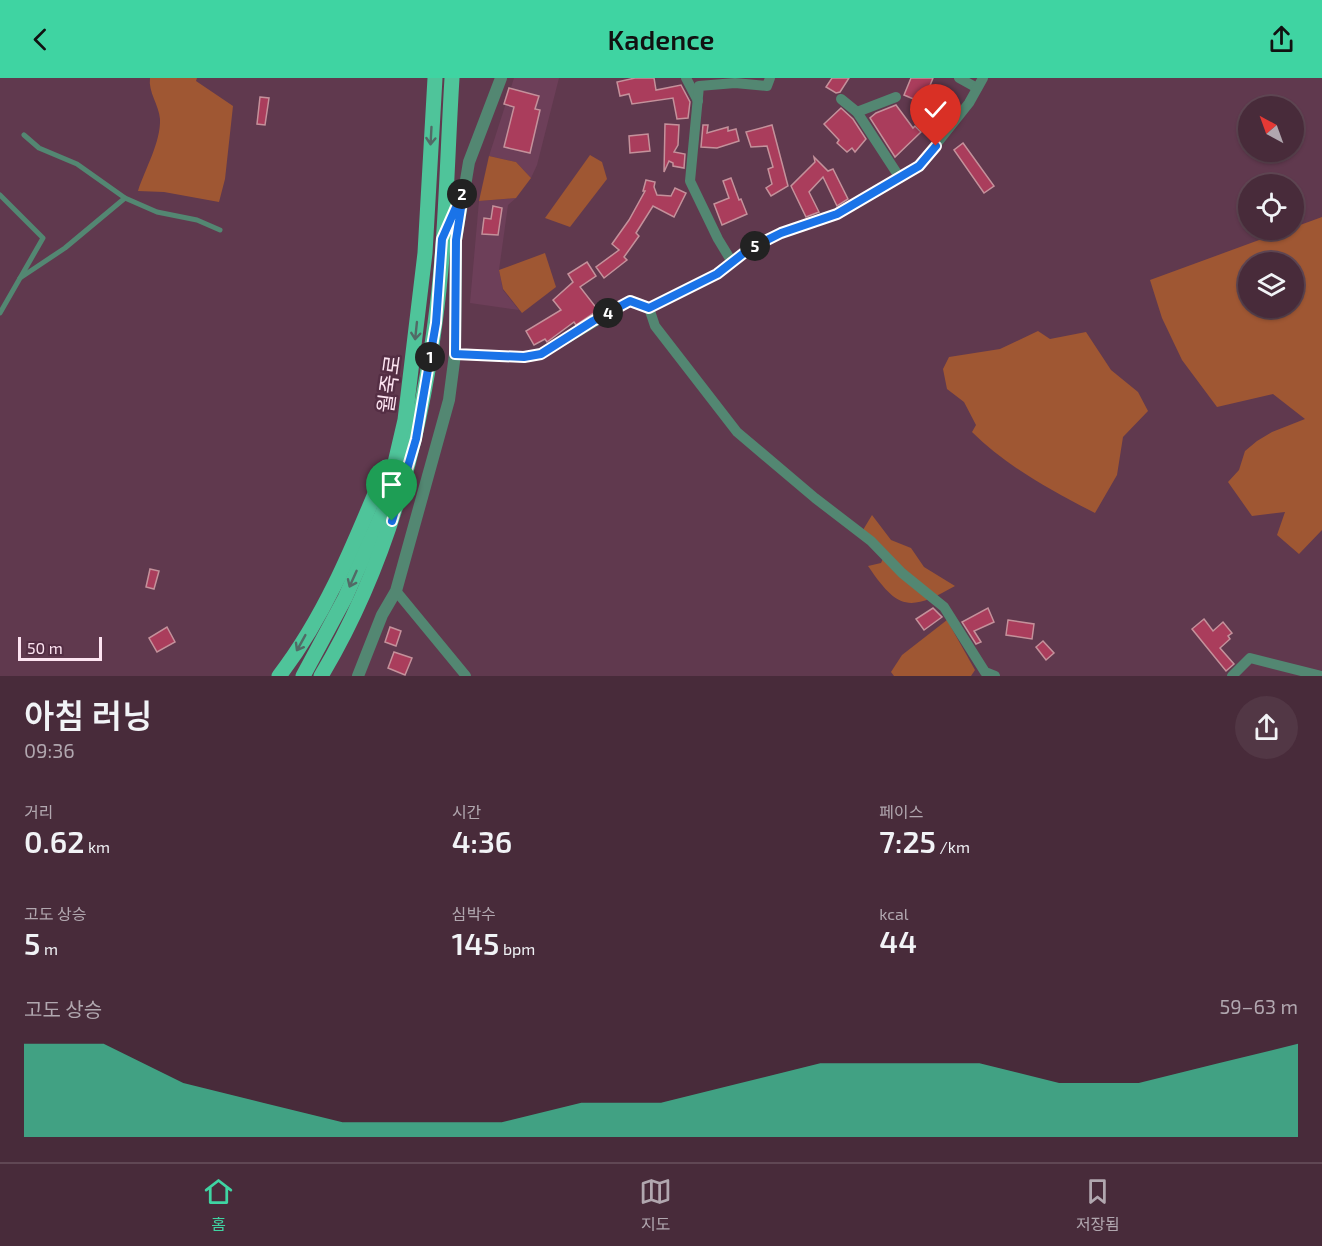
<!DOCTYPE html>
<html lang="ko">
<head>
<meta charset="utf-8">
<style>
	:root { --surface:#482b3a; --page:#523745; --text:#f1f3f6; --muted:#b1a7af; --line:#604754; --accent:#3fd4a2 }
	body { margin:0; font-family:"Exo 2","Noto Sans KR",sans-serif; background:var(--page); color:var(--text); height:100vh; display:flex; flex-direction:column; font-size:22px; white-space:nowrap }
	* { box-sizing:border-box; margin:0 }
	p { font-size:20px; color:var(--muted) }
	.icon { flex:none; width:33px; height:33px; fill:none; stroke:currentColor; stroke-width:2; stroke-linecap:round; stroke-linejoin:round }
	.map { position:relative; height:598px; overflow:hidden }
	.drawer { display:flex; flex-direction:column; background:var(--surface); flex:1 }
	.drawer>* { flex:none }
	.needle { width:39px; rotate:319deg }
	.controls { position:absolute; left:1238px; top:18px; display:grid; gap:12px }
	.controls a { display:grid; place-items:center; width:66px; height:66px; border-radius:50%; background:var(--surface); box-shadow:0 2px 4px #0004,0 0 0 2px var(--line); font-size:30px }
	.scale { position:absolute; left:18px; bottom:15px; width:84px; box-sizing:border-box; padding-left:6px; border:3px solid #fde4f1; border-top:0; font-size:16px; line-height:21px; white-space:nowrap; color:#fde4f1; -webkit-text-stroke:4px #542e44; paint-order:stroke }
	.pin { position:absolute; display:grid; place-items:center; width:51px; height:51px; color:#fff; margin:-62px -26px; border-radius:50% 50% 50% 0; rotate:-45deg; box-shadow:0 0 6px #0007 }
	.pin .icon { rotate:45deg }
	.km { position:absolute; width:30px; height:30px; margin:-15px; border-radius:50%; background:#222; color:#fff; font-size:16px; line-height:30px; text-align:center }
	.round { display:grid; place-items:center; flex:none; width:63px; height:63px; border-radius:32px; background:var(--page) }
	.headline { display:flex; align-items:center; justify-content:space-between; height:102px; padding:0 24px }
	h1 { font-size:33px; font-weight:600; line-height:45px }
	.stats { display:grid; grid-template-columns:repeat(3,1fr); gap:9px; height:102px; padding:6px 24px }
	.stats div { display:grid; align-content:center }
	.stats b { font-size:30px; font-weight:600 }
	.stats small { font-size:16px; font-weight:400 }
	.stats p { font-size:16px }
	.chart { height:168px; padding:12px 24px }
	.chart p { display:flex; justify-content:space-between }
	.chart svg { width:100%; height:108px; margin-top:6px; fill:var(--accent); opacity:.7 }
	header { display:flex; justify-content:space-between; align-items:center; height:78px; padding:0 24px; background:var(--accent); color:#111; font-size:27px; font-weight:600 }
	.tab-bar { display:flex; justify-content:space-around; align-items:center; height:84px; border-top:2px solid var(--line); background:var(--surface); font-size:16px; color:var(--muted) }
	.tab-bar a { display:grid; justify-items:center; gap:3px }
	.tab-bar .active { color:var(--accent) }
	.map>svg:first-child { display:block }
</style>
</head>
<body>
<header><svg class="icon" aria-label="back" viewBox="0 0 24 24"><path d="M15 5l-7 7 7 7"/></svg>Kadence<svg class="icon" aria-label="share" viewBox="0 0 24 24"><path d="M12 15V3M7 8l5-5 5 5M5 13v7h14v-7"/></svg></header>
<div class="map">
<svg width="1322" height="598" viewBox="0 0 1322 598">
	<rect width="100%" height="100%" fill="#60394e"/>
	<g fill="#6d3f59">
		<path d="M514,0H559L537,87L531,100L516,84L489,78Z"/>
		<path d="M516,120L508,127L499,192L503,212L519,232L470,225L479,123Z"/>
	</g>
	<g fill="#9f5733" fill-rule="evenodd">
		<path d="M150,0H197L196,3L233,28L225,101L219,124L164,114L138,113C145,91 161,64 160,41C159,27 148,14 150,0Z"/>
		<path d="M590,77L602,84L607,101L570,149L545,140Z"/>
		<path d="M489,78L516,84L531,100L516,120L479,123Z"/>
		<path d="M1322,139V452L1299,476L1277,457L1285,434L1252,438L1228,404L1239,392L1245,373L1257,363L1272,354L1305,341L1273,316L1217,329L1182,282L1162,240L1150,202ZM1248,184H1293V230H1248Z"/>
		<path d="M545,175L556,209L522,235L503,211L499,192Z"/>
		<path d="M1038,253L1050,261L1086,254L1111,292L1138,314L1148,333L1123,359L1117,397L1095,435C1052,413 1006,388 972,354L976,347L964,324L947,311L943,291L949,279L1000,271Z"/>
		<path d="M872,437L891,462L911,470L924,489L955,508C909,534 898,532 868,488L881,485L886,474L863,452Z"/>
		<path d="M947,542L975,592L971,598H894L891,594L902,577Z"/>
	</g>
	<g fill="#aa3d5c" stroke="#c4919b" stroke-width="1.5">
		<path d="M635,0H654L656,12L681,7L690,24L688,40L677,41L673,20L632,26L629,16L620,18L617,4Z"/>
		<path d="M832,0H849L840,14L836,15L826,9Z"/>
		<path d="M911,0H933L923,25L904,17Z"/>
		<path d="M509,10L539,18L535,31L540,32L530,75L504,69L514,29L504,26Z"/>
		<path d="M260,19L269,20L265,47L257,46Z"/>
		<path d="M896,27L913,50L915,48L921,54L895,79L870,40L876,35Z"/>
		<path d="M841,30L853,41L866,61L855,74L852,70L847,74L837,65L839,62L824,46Z"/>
		<path d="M665,46L679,47L678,67L674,74L685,76L684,90L673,88V85L669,83L664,94Z"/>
		<path d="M703,47H708L707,55L728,49V53L736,51L739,63L717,70L701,69Z"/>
		<path d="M772,47L788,108L771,118L766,110L772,106L768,91L773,89L767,68L751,69L746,54Z"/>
		<path d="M648,56L650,73L630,75L629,58Z"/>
		<path d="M963,65L994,108L984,115L954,72Z"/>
		<path d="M814,79L828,93L833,91L848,121L837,128L823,99L809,114L819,134L806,139L791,108L815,84Z"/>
		<path d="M731,100L739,122L741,121L747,136L722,147L714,126L729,120L723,103Z"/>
		<path d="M646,102L655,104L654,109L657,117L671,118L675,110L686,115L674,139L653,128L636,155L639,158L624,179L627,182L604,200L596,189L619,172L612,166L629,142L645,113H643Z"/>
		<path d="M493,128L502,130L498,157L482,156L484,140L491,141Z"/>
		<path d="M587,184L596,198L580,209L598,232L576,247L574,244L547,264L545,261L534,267L526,253L561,232L553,222L573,204L568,196Z"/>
		<path d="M150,491L159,493L154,511L146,509Z"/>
		<path d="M933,530L942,539L924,552L916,541Z"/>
		<path d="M988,530L994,544L974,553L981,564L976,566L962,544Z"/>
		<path d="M1204,541L1213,553L1223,544L1232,555L1228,558L1230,561L1220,570L1234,586L1226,593L1192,551Z"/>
		<path d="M1008,542L1034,546L1032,561L1006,557Z"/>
		<path d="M167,549L175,564L157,574L149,560Z"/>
		<path d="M390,549L401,553L396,568L385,564Z"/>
		<path d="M1043,563L1054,575L1046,582L1036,569Z"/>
		<path d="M394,574L412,580L405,597L388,590Z"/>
	</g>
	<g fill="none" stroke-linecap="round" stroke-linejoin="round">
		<g stroke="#538772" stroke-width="5">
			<path d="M0,117L43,160L0,235"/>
			<path d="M125,120L157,134L197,142L220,152"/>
			<path d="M20,200L65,170L125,120L77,86L39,70L24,57"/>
		</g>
		<g stroke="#538772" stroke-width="10">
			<path d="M686,0L698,23"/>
			<path d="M959,0L977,10"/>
			<path d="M841,21L857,34L900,100"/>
			<path d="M857,34L896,19"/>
			<path d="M732,184L718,161L690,103L699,8L735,5L767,8L770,0"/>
			<path d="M649,230L655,248L737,354L815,420L871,463L902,495L944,529L985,594L995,598"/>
			<path d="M455,276L524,279L541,276L630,223L649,230L717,196L749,171L781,155L837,136L919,88L969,25L983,0"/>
			<path d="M396,513L466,598"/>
			<path d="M1232,598L1250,580L1321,598"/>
		</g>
		<path stroke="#538772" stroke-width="12" d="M358,598L382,537L396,513L449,322L455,276L456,162L469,84L501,0"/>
		<g stroke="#4fc49a" stroke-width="15">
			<path d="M446,153L464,111"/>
			<path d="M279,598C327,536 356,461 386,389"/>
			<path d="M303,598L345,520L384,432L405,342L425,175L435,0"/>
			<path d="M321,598C385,491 419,369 435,245C446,165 447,81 452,0"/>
		</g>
	</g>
	<defs><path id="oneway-shaft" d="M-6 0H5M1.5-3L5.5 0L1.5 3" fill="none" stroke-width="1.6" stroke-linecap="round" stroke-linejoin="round" transform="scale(1.5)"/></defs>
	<g stroke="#526a66">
		<use href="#oneway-shaft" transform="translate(431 58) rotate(93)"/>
		<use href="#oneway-shaft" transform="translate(416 253) rotate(96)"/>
		<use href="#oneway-shaft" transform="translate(353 501) rotate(114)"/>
		<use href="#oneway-shaft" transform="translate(301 565) rotate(119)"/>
	</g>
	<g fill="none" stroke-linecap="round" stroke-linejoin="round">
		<defs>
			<path id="route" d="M392,443L416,361L436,245L442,161L464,111L456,162L455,276L524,279L541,276L593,243L630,223L649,230L717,196L749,171L781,155L837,136L919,88L936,68"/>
		</defs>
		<use href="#route" stroke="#fff" stroke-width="12"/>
		<use href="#route" stroke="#1a73e8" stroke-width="8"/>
	</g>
	<g text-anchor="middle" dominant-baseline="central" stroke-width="5" stroke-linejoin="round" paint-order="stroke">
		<g font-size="21" fill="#fde4f1" stroke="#542e44">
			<text transform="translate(388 306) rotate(-82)">월죽로</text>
		</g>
	</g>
</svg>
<div class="controls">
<a><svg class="needle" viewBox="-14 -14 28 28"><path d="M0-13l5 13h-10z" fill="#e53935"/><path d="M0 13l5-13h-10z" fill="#b1a7af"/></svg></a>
<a><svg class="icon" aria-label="locate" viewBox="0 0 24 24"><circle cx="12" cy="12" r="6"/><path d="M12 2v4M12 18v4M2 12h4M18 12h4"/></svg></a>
<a><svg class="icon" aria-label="layers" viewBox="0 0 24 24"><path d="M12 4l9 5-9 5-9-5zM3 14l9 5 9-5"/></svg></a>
</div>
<div class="scale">50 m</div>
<div class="pin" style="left:392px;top:443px;background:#1e9e55"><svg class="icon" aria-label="arrive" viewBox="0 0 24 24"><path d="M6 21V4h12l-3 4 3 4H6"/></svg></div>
<div class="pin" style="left:936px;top:68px;background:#d93025"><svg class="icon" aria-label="check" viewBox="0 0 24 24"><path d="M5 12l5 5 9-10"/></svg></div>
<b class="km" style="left:430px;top:279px">1</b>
<b class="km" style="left:462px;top:116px">2</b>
<b class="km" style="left:608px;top:235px">4</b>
<b class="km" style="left:755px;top:168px">5</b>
</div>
<section class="drawer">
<div class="headline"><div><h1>아침 러닝</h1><p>09:36</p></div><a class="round"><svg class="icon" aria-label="share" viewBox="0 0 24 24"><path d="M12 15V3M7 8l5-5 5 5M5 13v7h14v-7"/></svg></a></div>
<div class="stats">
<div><p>거리</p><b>0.62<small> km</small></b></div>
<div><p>시간</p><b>4:36</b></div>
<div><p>페이스</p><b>7:25<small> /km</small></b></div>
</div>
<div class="stats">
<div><p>고도 상승</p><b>5<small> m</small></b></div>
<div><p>심박수</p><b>145<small> bpm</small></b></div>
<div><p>kcal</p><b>44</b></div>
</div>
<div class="chart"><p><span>고도 상승</span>59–63 m</p>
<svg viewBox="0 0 160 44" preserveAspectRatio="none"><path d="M0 44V6L10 6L20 22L30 30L40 38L50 38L60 38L70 30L80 30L90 22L100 14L110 14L120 14L130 22L140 22L150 14L160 6V44z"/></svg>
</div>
</section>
<nav class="tab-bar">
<a class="active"><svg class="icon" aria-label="home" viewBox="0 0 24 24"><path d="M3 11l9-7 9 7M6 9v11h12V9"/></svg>홈</a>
<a><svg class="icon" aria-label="map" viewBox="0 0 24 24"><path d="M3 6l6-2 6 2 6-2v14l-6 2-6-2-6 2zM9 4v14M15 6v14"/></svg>지도</a>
<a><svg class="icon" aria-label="saved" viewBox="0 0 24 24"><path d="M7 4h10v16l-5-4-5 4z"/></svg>저장됨</a>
</nav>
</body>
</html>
